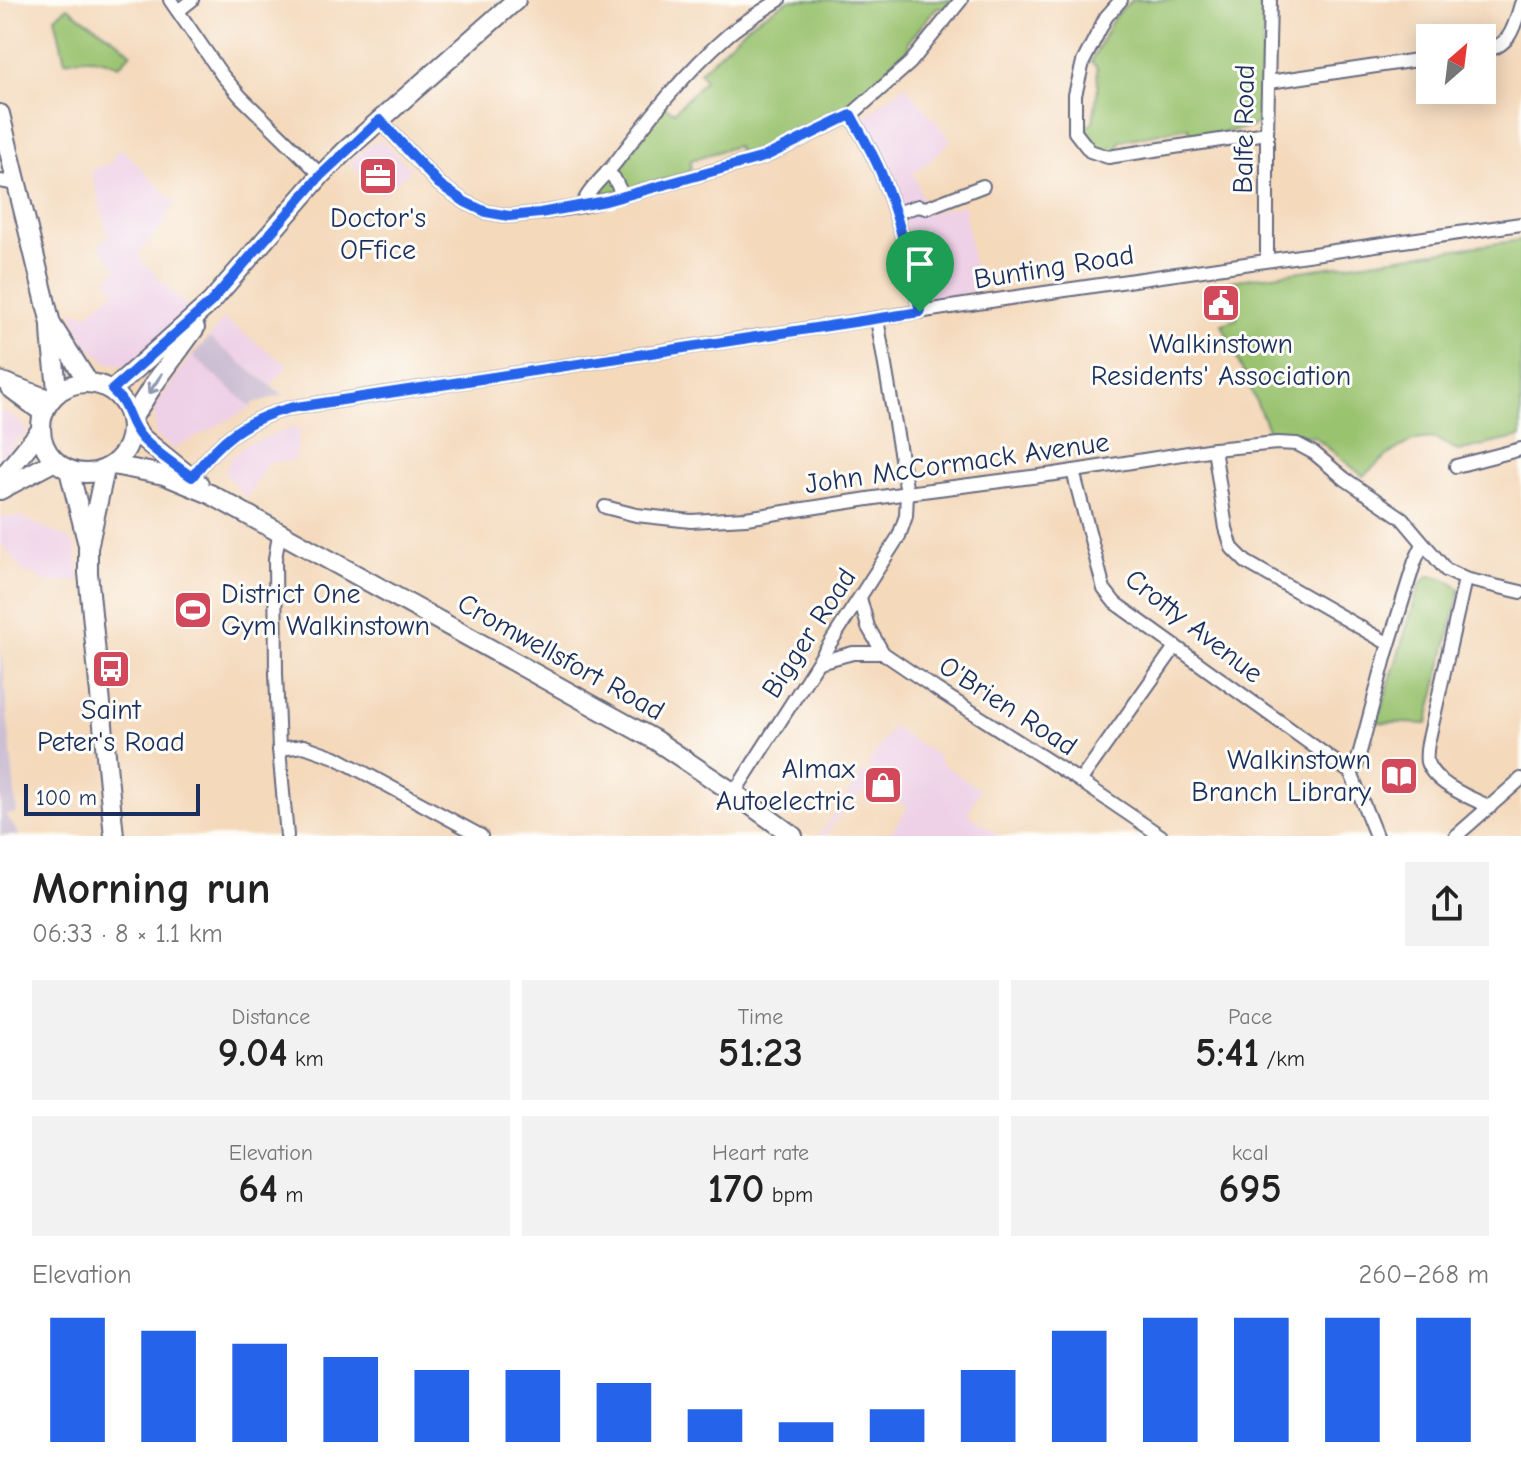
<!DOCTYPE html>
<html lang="en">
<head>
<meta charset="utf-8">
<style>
	:root { --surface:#fff; --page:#f2f2f2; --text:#222; --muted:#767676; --accent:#2563eb }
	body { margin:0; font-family:"Comic Neue",sans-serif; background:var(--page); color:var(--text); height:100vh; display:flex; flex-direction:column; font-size:30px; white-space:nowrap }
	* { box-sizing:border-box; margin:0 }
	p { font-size:26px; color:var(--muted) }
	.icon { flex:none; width:44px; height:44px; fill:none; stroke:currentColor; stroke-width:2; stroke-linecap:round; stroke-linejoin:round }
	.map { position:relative; height:836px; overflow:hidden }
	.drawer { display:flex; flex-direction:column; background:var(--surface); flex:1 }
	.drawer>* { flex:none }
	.needle { width:52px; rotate:28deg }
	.tools { position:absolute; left:1416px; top:24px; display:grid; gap:16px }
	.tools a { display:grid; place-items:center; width:80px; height:80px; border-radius:0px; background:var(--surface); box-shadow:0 4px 20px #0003; font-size:40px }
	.scale { position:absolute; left:24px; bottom:20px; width:176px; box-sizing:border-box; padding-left:8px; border:4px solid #1b2f5e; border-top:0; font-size:22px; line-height:28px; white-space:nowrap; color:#1b2f5e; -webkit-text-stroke:6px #fdfcf7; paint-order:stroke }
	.pin { position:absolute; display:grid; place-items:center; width:68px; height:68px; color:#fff; margin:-82px -34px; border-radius:50% 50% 50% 0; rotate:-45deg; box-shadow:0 0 8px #0007 }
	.pin .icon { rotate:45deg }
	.round { display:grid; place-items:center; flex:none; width:84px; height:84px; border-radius:0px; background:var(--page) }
	.summary { display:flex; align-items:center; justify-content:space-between; height:136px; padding:0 32px }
	h1 { font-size:44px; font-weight:600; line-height:60px }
	.stats { display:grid; grid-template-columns:repeat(3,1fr); gap:12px; height:136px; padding:8px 32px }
	.stats div { display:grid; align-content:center; border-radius:0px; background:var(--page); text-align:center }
	.stats b { font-size:40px; font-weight:600 }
	.stats small { font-size:22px; font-weight:400 }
	.stats p { font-size:22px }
	.chart { height:224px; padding:16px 32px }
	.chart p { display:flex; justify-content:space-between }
	.chart svg { width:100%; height:144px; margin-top:8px; stroke:var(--accent); stroke-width:6 }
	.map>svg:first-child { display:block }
</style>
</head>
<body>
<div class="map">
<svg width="1521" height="836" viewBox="0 0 1521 836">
	<rect width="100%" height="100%" fill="#fdfcf7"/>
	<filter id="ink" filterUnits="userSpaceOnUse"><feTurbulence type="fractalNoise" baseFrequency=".0125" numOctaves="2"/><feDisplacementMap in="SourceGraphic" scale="16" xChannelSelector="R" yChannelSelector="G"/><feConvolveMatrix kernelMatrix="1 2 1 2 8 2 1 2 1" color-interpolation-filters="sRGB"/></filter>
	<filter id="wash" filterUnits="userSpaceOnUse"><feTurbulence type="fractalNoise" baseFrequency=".006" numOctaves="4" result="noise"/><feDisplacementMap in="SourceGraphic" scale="32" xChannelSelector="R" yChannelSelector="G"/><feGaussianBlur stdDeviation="1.8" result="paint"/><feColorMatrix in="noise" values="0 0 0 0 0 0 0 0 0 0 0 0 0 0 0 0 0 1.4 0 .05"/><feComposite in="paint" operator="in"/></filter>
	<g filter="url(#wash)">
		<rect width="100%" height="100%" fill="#f4d9bb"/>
		<g fill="#eed0e7">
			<path d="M905,85L951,140L932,159L913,173L928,213L964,205L972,260L980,289L952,297L922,298L899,197L865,116Z"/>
			<path d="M380,141L385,143L411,170L381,195L349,163L372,143Z"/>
			<path d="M117,149L125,152L176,204L166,214L170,218L139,253V257L190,310L127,366L107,362L82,340L72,311L87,314L115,291L106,279L117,269L98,245L108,235L91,169L111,164Z"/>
			<path d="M224,319L287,365L271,386L209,338Z"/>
			<path d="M192,355L252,407L174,449L156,435L154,409Z"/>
			<path d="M0,410L15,418L28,430L0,461Z"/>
			<path d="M300,426L295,461L268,462L247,498L225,473L230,459L246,444Z"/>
			<path d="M0,516L21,517L69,539L75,546L80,581L44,583L32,572L27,576L0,542Z"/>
			<path d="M892,727L939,757V762L980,790L967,813L1000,836H888L908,808L889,794L882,803L864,791L859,798L854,795L825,836H819L862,772L874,771L867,766Z"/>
		</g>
		<g fill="#ccbed3">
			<path d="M209,338L271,386L284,395L253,403L251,407L192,355Z"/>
			<path d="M0,640L17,813L6,815L20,836H0Z"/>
		</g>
		<g fill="#9ac36f" stroke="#5a7966" stroke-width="2">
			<path d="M789,0H955L948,10L937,7L908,42L909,51L880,81L853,103L797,134L744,159L736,146L691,160L690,172L639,187L594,196L626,159L664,106L674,112L705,80L700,72L752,22Z"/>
			<path d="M1132,0H1264L1261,116L1259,122L1251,127L1193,138L1188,127L1120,141L1116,153L1109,154L1092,146L1084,129L1093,122L1098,86L1097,67L1091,62L1114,17Z"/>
			<path d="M68,7C88,24 112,34 131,53L119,66C99,57 86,56 65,61L55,17Z"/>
			<path d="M1521,240V437L1458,451C1451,447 1443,441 1435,439C1407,435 1383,459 1363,476L1315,437L1269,431L1222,324L1237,319L1230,281Z"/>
			<path d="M1428,576C1441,575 1450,582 1460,589L1427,724L1377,722L1420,585Z"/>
		</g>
	</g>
	<g filter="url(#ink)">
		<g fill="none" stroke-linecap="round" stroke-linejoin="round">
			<defs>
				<g id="minor">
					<path d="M170,0L222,75L241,97L321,175"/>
					<path d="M1121,0L1106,17L1083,62L1075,95V132L1090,151L1108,157L1267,133"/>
					<path d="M178,11L192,0"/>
					<path d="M1482,51C1510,47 1514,28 1521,4"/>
					<path d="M1269,82L1430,58"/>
					<path d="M851,115C862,136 875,156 883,178C900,221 911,266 920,312"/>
					<path d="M380,120L439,184L465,202L486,212L509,216L540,213L582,206L623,196L764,157L851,115L910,63L961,0"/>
					<path d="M607,172L614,178L623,196"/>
					<path d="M0,181L17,184"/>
					<path d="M582,206C588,189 605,176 616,162C650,117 685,72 728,35C743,22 762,11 779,0"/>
					<path d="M896,213L918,206L926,208L983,186"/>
					<path d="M1267,259V133L1270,0"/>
					<path d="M1214,449L1226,528L1232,548L1246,562L1389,644"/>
					<path d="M1456,466L1521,449"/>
					<path d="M1073,471L1104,589L1115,603L1351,773"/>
					<path d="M192,477C220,440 244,420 290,408L1010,298L1521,224"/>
					<path d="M605,507L636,515L691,521L746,518L907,493L1055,474L1214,449L1277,443L1297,444L1314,453L1345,479L1402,518L1446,570L1465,579L1521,592"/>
					<path d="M282,533L278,541L275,559L276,673L279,749L287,836"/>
					<path d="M1465,579L1428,743C1427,749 1426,756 1427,762C1434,784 1471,798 1490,807"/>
					<path d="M860,598L868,627L883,653"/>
					<path d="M819,662L853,653H883L936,689L1080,781L1161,836"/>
					<path d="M279,749L304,746L335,757L481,836"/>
					<path d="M1351,773L1356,767L1386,654L1415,561L1423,544"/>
					<path d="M1351,773L1376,836"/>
					<path d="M1080,781L1175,647"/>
					<path d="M734,793L899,536L906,516L907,493L877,319"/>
					<path d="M1456,836L1521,779"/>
				</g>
				<g id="tertiary">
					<path d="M0,380L51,399"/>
					<path d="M9,388L43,414"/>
				</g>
				<g id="secondary">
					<path d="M0,114L51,324C51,347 56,370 57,392"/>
					<path d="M51,324L88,382"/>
					<circle cx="86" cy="428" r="45"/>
					<path d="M112,390L211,302L321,175L345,151L516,0"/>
					<path d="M131,420L154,384L195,328"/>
					<path d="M132,423L141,437L199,484"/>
					<path d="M113,465L164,475L210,494L655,740L734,793L793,836"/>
					<path d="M105,469L88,548V573L114,836"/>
					<path d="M69,470L87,541"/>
					<path d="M0,480L41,430"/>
					<path d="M0,490L55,461"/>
				</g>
			</defs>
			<use href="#minor" stroke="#676a7f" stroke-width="16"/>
			<use href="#tertiary" stroke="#676a7f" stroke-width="20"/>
			<use href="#secondary" stroke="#676a7f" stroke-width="22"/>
			<use href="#minor" stroke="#fff" stroke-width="12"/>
			<use href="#tertiary" stroke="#fff" stroke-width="16"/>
			<use href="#secondary" stroke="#fff" stroke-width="18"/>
		</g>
		<defs><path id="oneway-shaft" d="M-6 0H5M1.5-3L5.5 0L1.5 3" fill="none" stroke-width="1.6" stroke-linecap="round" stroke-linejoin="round" transform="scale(2)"/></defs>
		<use stroke="#8d97ae" href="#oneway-shaft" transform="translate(155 384) rotate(124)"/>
	</g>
	<g fill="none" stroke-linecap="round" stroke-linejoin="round" filter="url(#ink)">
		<defs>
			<path id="route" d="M851,115C862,136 875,156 883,178C900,221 911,266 920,312L290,408C244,420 220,440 192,477C175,465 156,453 142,438C127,422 130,405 112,390L211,302L321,175L380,120L439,184L465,202L486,212L509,216L540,213L606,201L764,157Z"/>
		</defs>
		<use href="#route" stroke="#fff" stroke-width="16"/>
		<use href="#route" stroke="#2563eb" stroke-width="10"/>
	</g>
	<defs>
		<symbol id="office-square" viewBox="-11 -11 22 22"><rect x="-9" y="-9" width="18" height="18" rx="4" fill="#d1495b" stroke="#fdfcf7"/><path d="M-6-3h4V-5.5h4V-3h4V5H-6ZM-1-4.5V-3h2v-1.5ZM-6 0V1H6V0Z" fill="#fff"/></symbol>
		<symbol id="civic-square" viewBox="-11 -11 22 22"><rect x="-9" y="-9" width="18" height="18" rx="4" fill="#d1495b" stroke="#fdfcf7"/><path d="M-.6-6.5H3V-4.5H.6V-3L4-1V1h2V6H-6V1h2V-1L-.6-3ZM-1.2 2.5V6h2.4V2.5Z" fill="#fff"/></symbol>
		<symbol id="stadium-square" viewBox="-11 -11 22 22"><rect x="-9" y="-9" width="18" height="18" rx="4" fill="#d1495b" stroke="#fdfcf7"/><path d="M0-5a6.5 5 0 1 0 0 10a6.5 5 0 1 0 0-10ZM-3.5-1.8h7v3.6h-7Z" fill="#fff"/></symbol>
		<symbol id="bus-square" viewBox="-11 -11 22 22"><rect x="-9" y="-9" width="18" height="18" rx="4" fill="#d1495b" stroke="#fdfcf7"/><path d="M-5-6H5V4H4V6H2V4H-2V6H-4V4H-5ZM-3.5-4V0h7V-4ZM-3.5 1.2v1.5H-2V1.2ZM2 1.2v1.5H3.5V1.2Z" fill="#fff"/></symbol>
		<symbol id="library-square" viewBox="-11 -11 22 22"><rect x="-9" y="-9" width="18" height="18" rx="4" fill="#d1495b" stroke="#fdfcf7"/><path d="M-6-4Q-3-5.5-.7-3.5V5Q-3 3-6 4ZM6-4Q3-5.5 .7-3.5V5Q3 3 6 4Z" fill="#fff"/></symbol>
		<symbol id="shop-square" viewBox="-11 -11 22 22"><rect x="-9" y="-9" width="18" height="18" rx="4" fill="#d1495b" stroke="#fdfcf7"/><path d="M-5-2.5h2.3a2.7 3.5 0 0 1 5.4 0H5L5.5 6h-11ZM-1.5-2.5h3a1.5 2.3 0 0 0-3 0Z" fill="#fff"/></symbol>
	</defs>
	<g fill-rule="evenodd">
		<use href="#office-square" x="356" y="154" width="44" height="44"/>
		<use href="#civic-square" x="1199" y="281" width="44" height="44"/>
		<use href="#stadium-square" x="171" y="588" width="44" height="44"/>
		<use href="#bus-square" x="89" y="647" width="44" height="44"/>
		<use href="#library-square" x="1377" y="754" width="44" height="44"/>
		<use href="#shop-square" x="861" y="763" width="44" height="44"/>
	</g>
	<g text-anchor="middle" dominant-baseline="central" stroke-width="6" stroke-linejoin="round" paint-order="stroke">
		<g font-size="28" fill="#1b2f5e" stroke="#fdfcf7">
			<text transform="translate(1244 129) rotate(-89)">Balfe Road</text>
			<text transform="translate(1054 267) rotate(-9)">Bunting Road</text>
			<text transform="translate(957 463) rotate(-8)">John McCormack Avenue</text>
			<text transform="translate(1194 626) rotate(38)">Crotty Avenue</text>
			<text transform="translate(809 633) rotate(-57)">Bigger Road</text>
			<text transform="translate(561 657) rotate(29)">Cromwellsfort Road</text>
			<text transform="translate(1008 706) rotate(33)">O'Brien Road</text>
		</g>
		<g font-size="28" fill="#1b2f5e" stroke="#fdfcf7">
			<text x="378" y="218">Doctor's<tspan x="378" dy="32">OFfice</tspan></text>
			<text x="1221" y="344">Walkinstown<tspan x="1221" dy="32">Residents' Association</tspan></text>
			<text x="221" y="594" text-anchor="start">District One<tspan x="221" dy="32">Gym Walkinstown</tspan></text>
			<text x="111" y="710">Saint<tspan x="111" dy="32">Peter's Road</tspan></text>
			<text x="1371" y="760" text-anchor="end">Walkinstown<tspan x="1371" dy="32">Branch Library</tspan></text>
			<text x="855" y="769" text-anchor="end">Almax<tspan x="855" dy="32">Autoelectric</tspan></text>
		</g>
	</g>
</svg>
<div class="tools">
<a><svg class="needle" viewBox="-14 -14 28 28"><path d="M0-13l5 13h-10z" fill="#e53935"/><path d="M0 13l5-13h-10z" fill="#767676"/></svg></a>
</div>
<div class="scale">100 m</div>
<div class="pin" style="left:920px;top:312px;background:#1e9e55"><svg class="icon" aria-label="arrive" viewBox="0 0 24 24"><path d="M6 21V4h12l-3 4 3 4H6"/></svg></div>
</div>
<section class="drawer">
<div class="summary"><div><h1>Morning run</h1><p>06:33 · 8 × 1.1 km</p></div><a class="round"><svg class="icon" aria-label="share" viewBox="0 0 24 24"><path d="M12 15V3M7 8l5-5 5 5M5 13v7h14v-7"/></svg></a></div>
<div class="stats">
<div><p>Distance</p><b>9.04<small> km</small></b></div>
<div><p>Time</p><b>51:23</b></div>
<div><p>Pace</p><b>5:41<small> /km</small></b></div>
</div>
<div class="stats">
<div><p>Elevation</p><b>64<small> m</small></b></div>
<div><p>Heart rate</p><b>170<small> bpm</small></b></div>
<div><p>kcal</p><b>695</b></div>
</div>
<div class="chart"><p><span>Elevation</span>260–268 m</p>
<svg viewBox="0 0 160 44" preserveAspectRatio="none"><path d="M5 44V6M15 44V10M25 44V14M35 44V18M45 44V22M55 44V22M65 44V26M75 44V34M85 44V38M95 44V34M105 44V22M115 44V10M125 44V6M135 44V6M145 44V6M155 44V6"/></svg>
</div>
</section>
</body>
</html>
